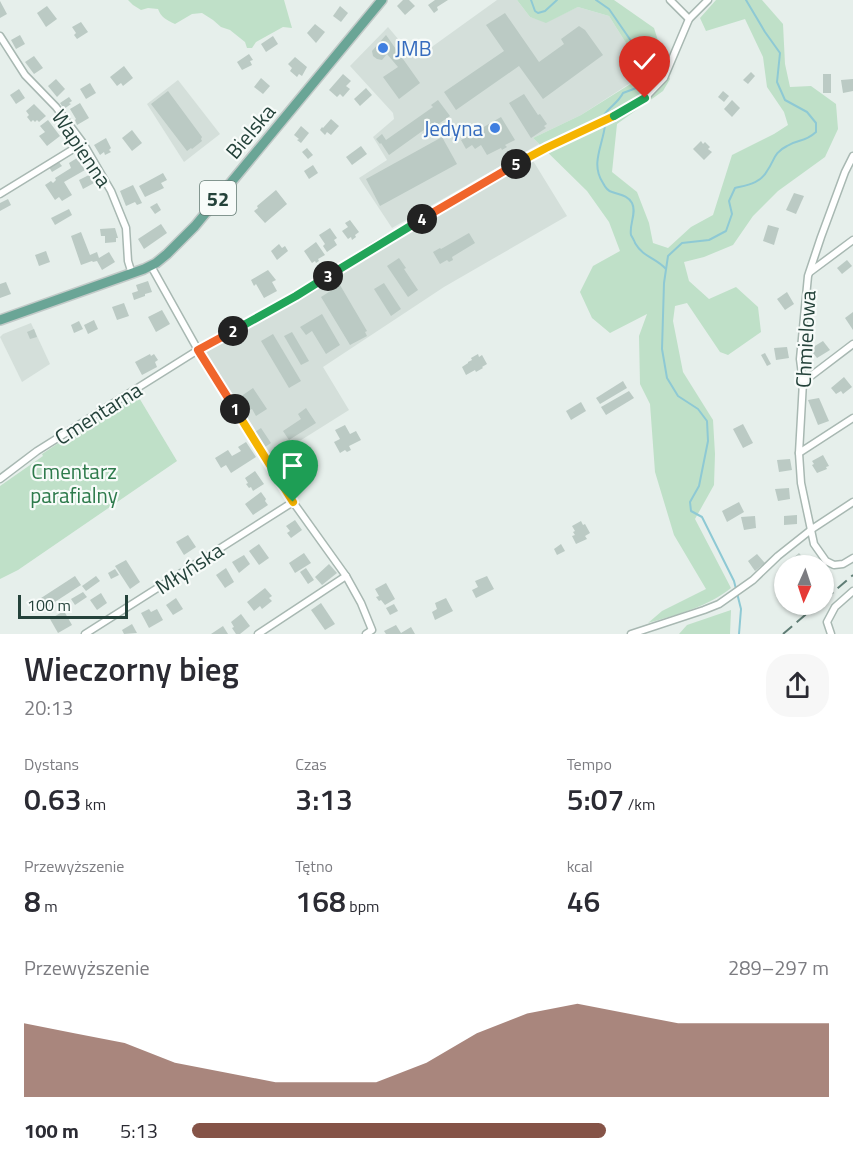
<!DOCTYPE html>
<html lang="pl">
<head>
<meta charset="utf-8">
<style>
	:root { --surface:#fff; --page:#f7f7f7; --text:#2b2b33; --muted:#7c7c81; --accent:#855347 }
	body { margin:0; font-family:"Titillium Web",sans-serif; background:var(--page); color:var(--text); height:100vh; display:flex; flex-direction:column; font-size:22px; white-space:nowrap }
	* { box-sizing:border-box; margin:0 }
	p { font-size:20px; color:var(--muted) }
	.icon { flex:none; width:33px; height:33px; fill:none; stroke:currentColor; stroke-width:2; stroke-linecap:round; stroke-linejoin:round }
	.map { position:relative; height:634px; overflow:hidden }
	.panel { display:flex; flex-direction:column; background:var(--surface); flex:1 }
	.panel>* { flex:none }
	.needle { width:39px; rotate:183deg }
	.controls { position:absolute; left:774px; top:555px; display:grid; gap:12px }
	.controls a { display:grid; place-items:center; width:60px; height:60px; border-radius:50%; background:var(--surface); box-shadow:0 2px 4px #0004; font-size:30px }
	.scale { position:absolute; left:18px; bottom:15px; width:110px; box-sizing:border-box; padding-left:6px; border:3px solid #24423a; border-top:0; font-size:16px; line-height:21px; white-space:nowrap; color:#24423a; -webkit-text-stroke:4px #f7fbf9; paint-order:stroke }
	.pin { position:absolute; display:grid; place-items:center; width:51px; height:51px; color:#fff; margin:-62px -26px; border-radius:50% 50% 50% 0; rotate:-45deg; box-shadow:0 0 6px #0007 }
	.pin .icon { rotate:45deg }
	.km { position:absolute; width:30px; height:30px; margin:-15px; border-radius:50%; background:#222; color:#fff; font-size:16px; line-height:30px; text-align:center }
	.round { display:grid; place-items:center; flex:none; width:63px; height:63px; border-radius:24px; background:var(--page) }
	.head { display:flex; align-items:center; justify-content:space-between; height:102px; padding:0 24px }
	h1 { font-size:33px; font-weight:600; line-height:45px }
	.metrics { display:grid; grid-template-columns:repeat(3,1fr); gap:9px; height:102px; padding:6px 24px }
	.metrics div { display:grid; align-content:center }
	.metrics b { font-size:30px; font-weight:600 }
	.metrics small { font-size:16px; font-weight:400 }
	.metrics p { font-size:16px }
	.chart { height:168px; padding:12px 24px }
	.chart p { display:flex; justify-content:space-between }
	.chart svg { width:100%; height:108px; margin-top:6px; fill:var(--accent); opacity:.7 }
	ul { padding:0 24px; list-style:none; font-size:20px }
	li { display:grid; grid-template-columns:96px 72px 1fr; align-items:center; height:45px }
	li i { height:15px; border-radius:8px; background:var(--accent) }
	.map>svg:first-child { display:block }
</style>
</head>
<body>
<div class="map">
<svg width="853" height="634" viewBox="0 0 853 634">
	<rect width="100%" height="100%" fill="#e6efeb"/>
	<g fill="#d4dfda">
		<path d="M497,0H517L530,17L546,22L578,7L609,16L641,67L632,82L581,115L533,138L539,144L392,228L359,178L387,160L373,137L394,119L393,113L350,66L388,27L415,59Z"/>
		<path d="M178,80L220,134L184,162L147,104Z"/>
		<path d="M532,159L567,216L444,287L323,367L349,410L271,459L202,352Z"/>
		<path d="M31,323L50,364L22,382L0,337L3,334Z"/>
	</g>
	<g fill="#bfe0c8">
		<path d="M128,0H284L292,28L283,27L256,42L252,48H247L245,42L230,30L221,27L213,20L202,13L192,14L175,24C166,20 161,17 158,9L148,8L141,10L133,5Z"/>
		<path d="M517,0H614L654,28L670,79L663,91L617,124L612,172L637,192L649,223L653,243L668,248L691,227L713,215L732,155L774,134L788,125L784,112L767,87L763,57L745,19L706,31L700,18L716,0H762L783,24L785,64L790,87L811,86L836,104L838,129L825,157L778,191L753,216L733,245L704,257L684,262L689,281L709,299L736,287L758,307L761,332L728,355L720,352L687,303L675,306L673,321L683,372L713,420L715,454L714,485L695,519L731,588C709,606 676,615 648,623L662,611L706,589L674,535L655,472L650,404L640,384L639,336L647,314L610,333L592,318L580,292L593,266L620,251L609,222L587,191L533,138L581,115L632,83L641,67L609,16L578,7L546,23L530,17Z"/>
		<path d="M138,396L177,461L18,570L0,579V486L43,456L42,454L60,442L62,443Z"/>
		<path d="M731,610L730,634H679L687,625Z"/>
	</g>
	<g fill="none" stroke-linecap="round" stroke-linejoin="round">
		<g stroke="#8ec9d4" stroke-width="2">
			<path d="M531,0L535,11L538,13L545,11L557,0"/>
			<path d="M596,0L609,9L638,51L651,78L647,84L623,93C618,103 610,106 604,115"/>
			<path d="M605,125C603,145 590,164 603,183C605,187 608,191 612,192C620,195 627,195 632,203C637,213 629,224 631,235C631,235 635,242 635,243C643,257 656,258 666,269"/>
			<path d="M739,634L741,609L734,581L702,517L691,511L690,502L699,486L708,441L707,421L698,409L678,396L667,378L662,349L664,283L668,256L682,243L709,240L726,231L732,214L729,201L735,188C747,185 761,183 767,171C775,160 773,153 787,146C798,139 804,143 816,132V123L807,112L785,100L777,82L780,53L765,32L746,0"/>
		</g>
	</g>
	<g fill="#bbcac4">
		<path d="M403,0H409L415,6L405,15L397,6Z"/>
		<path d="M435,0H448L437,7L438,10L434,13L428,5Z"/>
		<path d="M0,1L7,14L0,18Z"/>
		<path d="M47,6L57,19L46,27L37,13Z"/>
		<path d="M340,6L348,13L341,22L333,16Z"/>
		<path d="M505,13L539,62L564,44L561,39L579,26L585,30L603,55L543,99L519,66L456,110L444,92L504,51L486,25Z"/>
		<path d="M81,22L88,32L77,39L74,35L76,33L72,27Z"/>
		<path d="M315,24L325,32L316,43L307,33Z"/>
		<path d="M20,35L25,44L16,49L11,40Z"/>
		<path d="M386,35L420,83L399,99L383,77L398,67L387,54L382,60L377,59L373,56L372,51Z"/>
		<path d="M273,36L278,44L266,52L261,44Z"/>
		<path d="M249,54L253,60L250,61L252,65L242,70L237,62Z"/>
		<path d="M34,56L43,68L34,74L25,62Z"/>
		<path d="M295,57L307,67L302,76L299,74L297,77L290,71L292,68L288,64Z"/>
		<path d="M124,66L133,78L123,86L121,83L117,86L110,77Z"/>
		<path d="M751,72L755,76L748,84L743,80Z"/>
		<path d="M343,74L351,81L346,86L350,89L343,97L340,94L337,97L329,90Z"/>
		<rect x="823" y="74" width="8" height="19"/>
		<path d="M261,78L270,86L263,94L254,87Z"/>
		<path d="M56,79L65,89L57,97L48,86Z"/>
		<path d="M853,79V91L843,93L841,80Z"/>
		<path d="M90,83L96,93L86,99L80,89Z"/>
		<path d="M366,88L372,95L360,106L354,99Z"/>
		<path d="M19,89L25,98L16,104L10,95Z"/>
		<path d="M168,91L202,137L201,139L202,141L192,149L191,148L187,151L151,104Z"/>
		<path d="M723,91L729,96L724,102L718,97Z"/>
		<path d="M524,94L538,115L540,114L547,124L544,126L546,128L531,138L509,103Z"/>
		<path d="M69,97L72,101L69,103L71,104L64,109L60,103Z"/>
		<path d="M438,100L450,116L437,125L435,122L389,155L381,143L380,144L376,139L382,134L386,140L433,107L431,105Z"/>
		<path d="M732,100L740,108L732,117L724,109Z"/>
		<path d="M80,103L89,118L77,125L75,120L76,119L70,109Z"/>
		<path d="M34,104L46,116L39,122L37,120L35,122L33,120L31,122L27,117L29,115L26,111Z"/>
		<path d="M501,117L515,140L505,145L507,147L502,150L501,148L487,155L481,145L475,149L472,145L466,149L461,140Z"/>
		<path d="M331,119L339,126L331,135L327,132L325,135L320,130L322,127L323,128Z"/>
		<path d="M48,120L60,136L47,146L39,136L45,132L40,126Z"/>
		<path d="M301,126L309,133L301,143L297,140L299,139L294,135Z"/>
		<path d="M132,130L142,143L132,151L122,138Z"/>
		<path d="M442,137L457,164L380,206L366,179Z"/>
		<path d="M106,138L111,148L109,150L111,152L105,155L104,152L100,155L94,145Z"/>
		<path d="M701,141L703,144L705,142L710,147L708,149L712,152L704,160L693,149Z"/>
		<path d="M361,146L367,154L352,165L346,157Z"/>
		<path d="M307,148L313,155L308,159L302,152Z"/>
		<path d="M77,158L85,170L64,182L72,195L62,201L59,197L55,200L45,185L51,181L53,183L56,180L55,178L71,168L69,163Z"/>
		<path d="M58,161L62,166L52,172L49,167Z"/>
		<path d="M313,165L318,173L309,179L304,171Z"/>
		<path d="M163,173L167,180L161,183L164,188L145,197L139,186Z"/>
		<path d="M89,175L94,183L83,189L79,180Z"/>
		<path d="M133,185L142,203L137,205L135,202L126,206L120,191Z"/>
		<path d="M276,190L287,204L265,223L254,211L258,208L257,206Z"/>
		<path d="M794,193L804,196L796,214L786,210Z"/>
		<path d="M8,199L11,205L0,211V203Z"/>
		<path d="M157,203L161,210L155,214L150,207Z"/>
		<path d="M69,209L72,215L55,225L51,218Z"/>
		<path d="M350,220L359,232L355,235L356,237L352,240L351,237L348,239L342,231L348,227L345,223Z"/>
		<path d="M161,224L167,233L144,249L138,239Z"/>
		<path d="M768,225L779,228L774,245L763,241Z"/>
		<path d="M115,228L118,238H116V242L105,243V236H101L100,229Z"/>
		<path d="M330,228L337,238L334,240L337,245L327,252L323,246L325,244L319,235Z"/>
		<path d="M81,232L90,255L97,252L99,258L109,252L115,262L102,270L97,261L93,262L92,261L81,265L71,236Z"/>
		<path d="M469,233L475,243L452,257L453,260L449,262L447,260L440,264L433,252L440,248L441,249Z"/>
		<path d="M316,242L325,255L318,259L319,261L316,263L315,261L312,263L304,251Z"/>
		<path d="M279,244L282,248L285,246L288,251L277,260L271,251Z"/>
		<path d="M46,251L50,262L39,266L35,255Z"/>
		<path d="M399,258L406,268L404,269L418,290L408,297L387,266Z"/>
		<path d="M847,260L852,266L842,274L837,268Z"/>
		<path d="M268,270L276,280L272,282L277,291L264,298L256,284L254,286L251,280Z"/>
		<path d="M148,281L152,292L145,294V296L134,300L132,293L138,291L136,285Z"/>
		<path d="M6,282L11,294L0,298V284Z"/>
		<path d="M384,283L401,309L391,316L374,289Z"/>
		<path d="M340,285L367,331L365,332L367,336L350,345L321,297Z"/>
		<path d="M787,292L794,304L785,310L777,299Z"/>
		<path d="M124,303L129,316L117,320L112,307Z"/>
		<path d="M162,310L170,324L156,332L148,317Z"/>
		<path d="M853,312V330L845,318Z"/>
		<path d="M322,314L340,345L326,354L312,331L306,335L300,327Z"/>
		<path d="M94,320L98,329L88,334L84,325Z"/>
		<path d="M79,321L83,329L74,333L71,325Z"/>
		<path d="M34,329L37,337L30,339L27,332Z"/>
		<path d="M292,332L309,361L301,365L284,336Z"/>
		<path d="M273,334L301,381L289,388L261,341Z"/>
		<path d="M823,341L830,350L817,358L810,349Z"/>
		<path d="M787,347L789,358L776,360L774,348Z"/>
		<path d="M765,353L771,364L767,366L761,355Z"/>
		<path d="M150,354L151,356L154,354L158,360L155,362L157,367L142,375L135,362Z"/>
		<path d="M478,354L479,357L482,355L487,364L482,367L483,368L476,372L475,370L466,375L462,367L468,363V362L472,360L471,358Z"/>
		<path d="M844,377L852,387L843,394L841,391L836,394L831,388Z"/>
		<path d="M623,381L627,388L600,404L596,398Z"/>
		<path d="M253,388L267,409L256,416L252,409L250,410L247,404H248L247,401L244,403L240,397Z"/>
		<path d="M629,391L634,398L606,415L601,407Z"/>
		<path d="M819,398L829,421L818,425L808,400Z"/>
		<path d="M581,402L586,411L571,420L566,411Z"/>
		<path d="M306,408L316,423L289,440L283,431L301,419L298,414Z"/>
		<path d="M743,424L753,443L743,448L733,429Z"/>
		<path d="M345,425L350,434L356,431L361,440L349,446L351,450L347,452L345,450L340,453L334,442L340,439L335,430Z"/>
		<path d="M261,428L271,443L265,447L255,432Z"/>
		<path d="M246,442L256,457L231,473L226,465L221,468L215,458L228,450L232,456L241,451L238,447Z"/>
		<path d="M823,455L829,466L826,467L827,469L817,473L812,465L814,464L812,461Z"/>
		<path d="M790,459L792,470L779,472L777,460Z"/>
		<path d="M297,460L307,475L296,483L285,468Z"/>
		<path d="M255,471L264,484L253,491L251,487L249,488L246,484L248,483L245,478Z"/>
		<path d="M789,488L790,499L778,501L775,489Z"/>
		<path d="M261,492L266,499L265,501L268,505L253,515L245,504Z"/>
		<path d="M739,502L744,512L727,522L722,511Z"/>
		<path d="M797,515V524L784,525V516Z"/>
		<path d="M755,516L756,528L744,530L741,517Z"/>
		<path d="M295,520L302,530L291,538L287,533L290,531L286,526Z"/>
		<path d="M581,521L583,525L585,524L590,533L585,536L587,539L576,544L572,536L575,535L573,532L575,531L572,526Z"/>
		<path d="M188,535L196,547L184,555L176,542Z"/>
		<path d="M259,544L269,558L259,565L249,551Z"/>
		<path d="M561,544L565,551L557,555L554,549Z"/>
		<path d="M304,553L311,563L295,573L289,563Z"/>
		<path d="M799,553L807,562L803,566H794L790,561Z"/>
		<path d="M757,554L765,563L755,571L748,561Z"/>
		<path d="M244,555L250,564L239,573L232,562Z"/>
		<path d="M126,560L140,582L130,589L115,566Z"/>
		<path d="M329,564L337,573L322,585L315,577Z"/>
		<path d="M226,568L234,582L225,588L216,575Z"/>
		<path d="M306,568L314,580L308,584L300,572Z"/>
		<path d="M115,569L119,575L111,579L108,573Z"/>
		<path d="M75,576L81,585L44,609L38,600Z"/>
		<path d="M96,576L100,581L86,591L82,586Z"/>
		<path d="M487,576L494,589L476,598L472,590L478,587L475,581Z"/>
		<path d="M386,583L395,599L385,605L381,600L379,601L376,597L379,596L375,589Z"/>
		<path d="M265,588L272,596L269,598L272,601L262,609L260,606L254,611L247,602Z"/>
		<path d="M83,592L87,597L75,605L71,599Z"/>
		<path d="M101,593L107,603L97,610L90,600Z"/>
		<path d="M176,598L183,609L173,615L166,605Z"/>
		<path d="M446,598L453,611L435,620L432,612L437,609L435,603Z"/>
		<path d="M321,603L335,624L325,630L311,610Z"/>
		<path d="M394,604L398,611L390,615L386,608Z"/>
		<path d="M149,609L151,612L157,609L163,620L149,628L141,613Z"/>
		<path d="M64,611L72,625L58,633L50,619Z"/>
		<path d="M241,614L250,626L240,634H236L232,628L234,627L231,622Z"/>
		<path d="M132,624L137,633L124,634L122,630Z"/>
		<path d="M396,625L401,633L411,627L415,634H386L384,631Z"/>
		<path d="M223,626L228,634H211Z"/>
	</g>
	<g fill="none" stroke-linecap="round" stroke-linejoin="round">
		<defs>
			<g id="minor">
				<path d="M670,0L689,19"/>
				<path d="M0,36L25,75L56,107L83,143L111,191L126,228L128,261L132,274"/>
				<path d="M853,156L845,172L821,237L808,276L800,359L803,382L799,453L801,483L814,544L826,561L834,565L843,564L853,558"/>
				<path d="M0,194L83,143"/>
				<path d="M151,266L198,350L293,502L346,576L361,603L372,630L366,634"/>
				<path d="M810,272L853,240"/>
				<path d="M803,382L853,344"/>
				<path d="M799,453L853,418"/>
				<path d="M0,479L37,451L198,350L296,296L373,247L490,179L546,148L603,122L645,98L664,78L689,19L708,0"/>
				<path d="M85,634L293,502"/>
				<path d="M258,634L346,576"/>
				<path d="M631,634L704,610L719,604L753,580L778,556L812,529L853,502"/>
				<path d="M831,634L827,622L835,607L853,591"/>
			</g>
			<path id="primary" d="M0,320L144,269L156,263L167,254L195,226L382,0"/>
		</defs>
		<use href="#minor" stroke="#a8b8b2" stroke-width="9"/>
		<use href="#primary" stroke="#c2cac8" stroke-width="12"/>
		<use href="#minor" stroke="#fff" stroke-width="6"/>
		<use href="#primary" stroke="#6aa596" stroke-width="9"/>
		<g stroke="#5f7d75" stroke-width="2" stroke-dasharray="12 6" stroke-linecap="butt">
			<path d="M824,600L853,575"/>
			<path d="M783,634L818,604"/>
		</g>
	</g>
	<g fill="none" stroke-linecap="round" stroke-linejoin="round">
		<defs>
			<path id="split-1" d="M235,409L293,502"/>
			<path id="split-2" d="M233,331L198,350L235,409"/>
			<path id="split-3" d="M233,331L296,296L328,276"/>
			<path id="split-4" d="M328,276L422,219"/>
			<path id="split-5" d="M422,219L516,164"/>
			<path id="split-6" d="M516,164L546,148L614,116"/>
			<path id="split-7" d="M614,116L645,98"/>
		</defs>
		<use href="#split-1" stroke="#fff" stroke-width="12"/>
		<use href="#split-2" stroke="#fff" stroke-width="12"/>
		<use href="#split-3" stroke="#fff" stroke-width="12"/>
		<use href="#split-4" stroke="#fff" stroke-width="12"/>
		<use href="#split-5" stroke="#fff" stroke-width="12"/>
		<use href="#split-6" stroke="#fff" stroke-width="12"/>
		<use href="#split-7" stroke="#fff" stroke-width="12"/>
		<use href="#split-1" stroke="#f5b400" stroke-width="8"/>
		<use href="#split-2" stroke="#f0652b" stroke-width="8"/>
		<use href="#split-3" stroke="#22a559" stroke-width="8"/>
		<use href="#split-4" stroke="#22a559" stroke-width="8"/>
		<use href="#split-5" stroke="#f0652b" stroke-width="8"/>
		<use href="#split-6" stroke="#f5b400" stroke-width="8"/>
		<use href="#split-7" stroke="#22a559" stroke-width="8"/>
	</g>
	<g fill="#3f7fe0" stroke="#f7fbf9" stroke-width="2">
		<circle cx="383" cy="48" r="6"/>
		<circle cx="495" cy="128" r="6"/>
	</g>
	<g text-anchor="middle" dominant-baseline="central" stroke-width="4.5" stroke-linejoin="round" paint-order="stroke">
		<rect fill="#f7fbf9" stroke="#637a73" stroke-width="1.5" x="200" y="181" width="36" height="34" rx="4.5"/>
		<g font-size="20" font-weight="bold" fill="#24423a">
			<text x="218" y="198">52</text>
		</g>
		<g font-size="21" fill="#366cbe" stroke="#f7fbf9" text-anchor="start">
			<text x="395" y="48">JMB</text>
			<text x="483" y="128" text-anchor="end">Jedyna</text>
		</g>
		<g font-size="21" fill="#24423a" stroke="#f7fbf9">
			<text transform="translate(250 131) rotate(-50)">Bielska</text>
			<text transform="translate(82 148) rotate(56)">Wapienna</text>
			<text transform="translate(805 339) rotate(-87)">Chmielowa</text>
			<text transform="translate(98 413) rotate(-32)">Cmentarna</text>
			<text transform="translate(189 568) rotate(-33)">Młyńska</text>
		</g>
		<g font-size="21" fill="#2d7a4b" stroke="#f7fbf9">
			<text x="74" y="471">Cmentarz<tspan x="74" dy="24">parafialny</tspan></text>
		</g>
	</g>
</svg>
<div class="controls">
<a><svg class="needle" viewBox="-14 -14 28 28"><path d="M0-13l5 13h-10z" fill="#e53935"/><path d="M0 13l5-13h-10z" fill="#7c7c81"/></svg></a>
</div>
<div class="scale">100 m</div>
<div class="pin" style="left:293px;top:502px;background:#1e9e55"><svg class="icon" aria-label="arrive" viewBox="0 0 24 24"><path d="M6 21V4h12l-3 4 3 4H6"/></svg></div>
<div class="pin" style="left:645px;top:98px;background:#d93025"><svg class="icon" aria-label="check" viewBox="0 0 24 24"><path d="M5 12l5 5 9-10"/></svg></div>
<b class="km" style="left:235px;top:409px">1</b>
<b class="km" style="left:233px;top:331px">2</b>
<b class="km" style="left:328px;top:276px">3</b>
<b class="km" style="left:422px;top:219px">4</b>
<b class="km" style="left:516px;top:164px">5</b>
</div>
<section class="panel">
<div class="head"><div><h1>Wieczorny bieg</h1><p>20:13</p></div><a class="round"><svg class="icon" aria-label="share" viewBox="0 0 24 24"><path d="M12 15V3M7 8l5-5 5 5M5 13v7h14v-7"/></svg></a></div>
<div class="metrics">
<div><p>Dystans</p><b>0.63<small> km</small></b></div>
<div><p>Czas</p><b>3:13</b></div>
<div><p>Tempo</p><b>5:07<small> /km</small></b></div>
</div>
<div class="metrics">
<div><p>Przewyższenie</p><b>8<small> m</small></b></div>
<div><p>Tętno</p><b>168<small> bpm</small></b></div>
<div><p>kcal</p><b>46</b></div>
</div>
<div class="chart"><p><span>Przewyższenie</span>289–297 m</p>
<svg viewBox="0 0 160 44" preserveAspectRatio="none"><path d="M0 44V14L10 18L20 22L30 30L40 34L50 38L60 38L70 38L80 30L90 18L100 10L110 6L120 10L130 14L140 14L150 14L160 14V44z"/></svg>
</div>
<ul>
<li><b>100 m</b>5:13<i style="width:65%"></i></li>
</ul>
</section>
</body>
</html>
